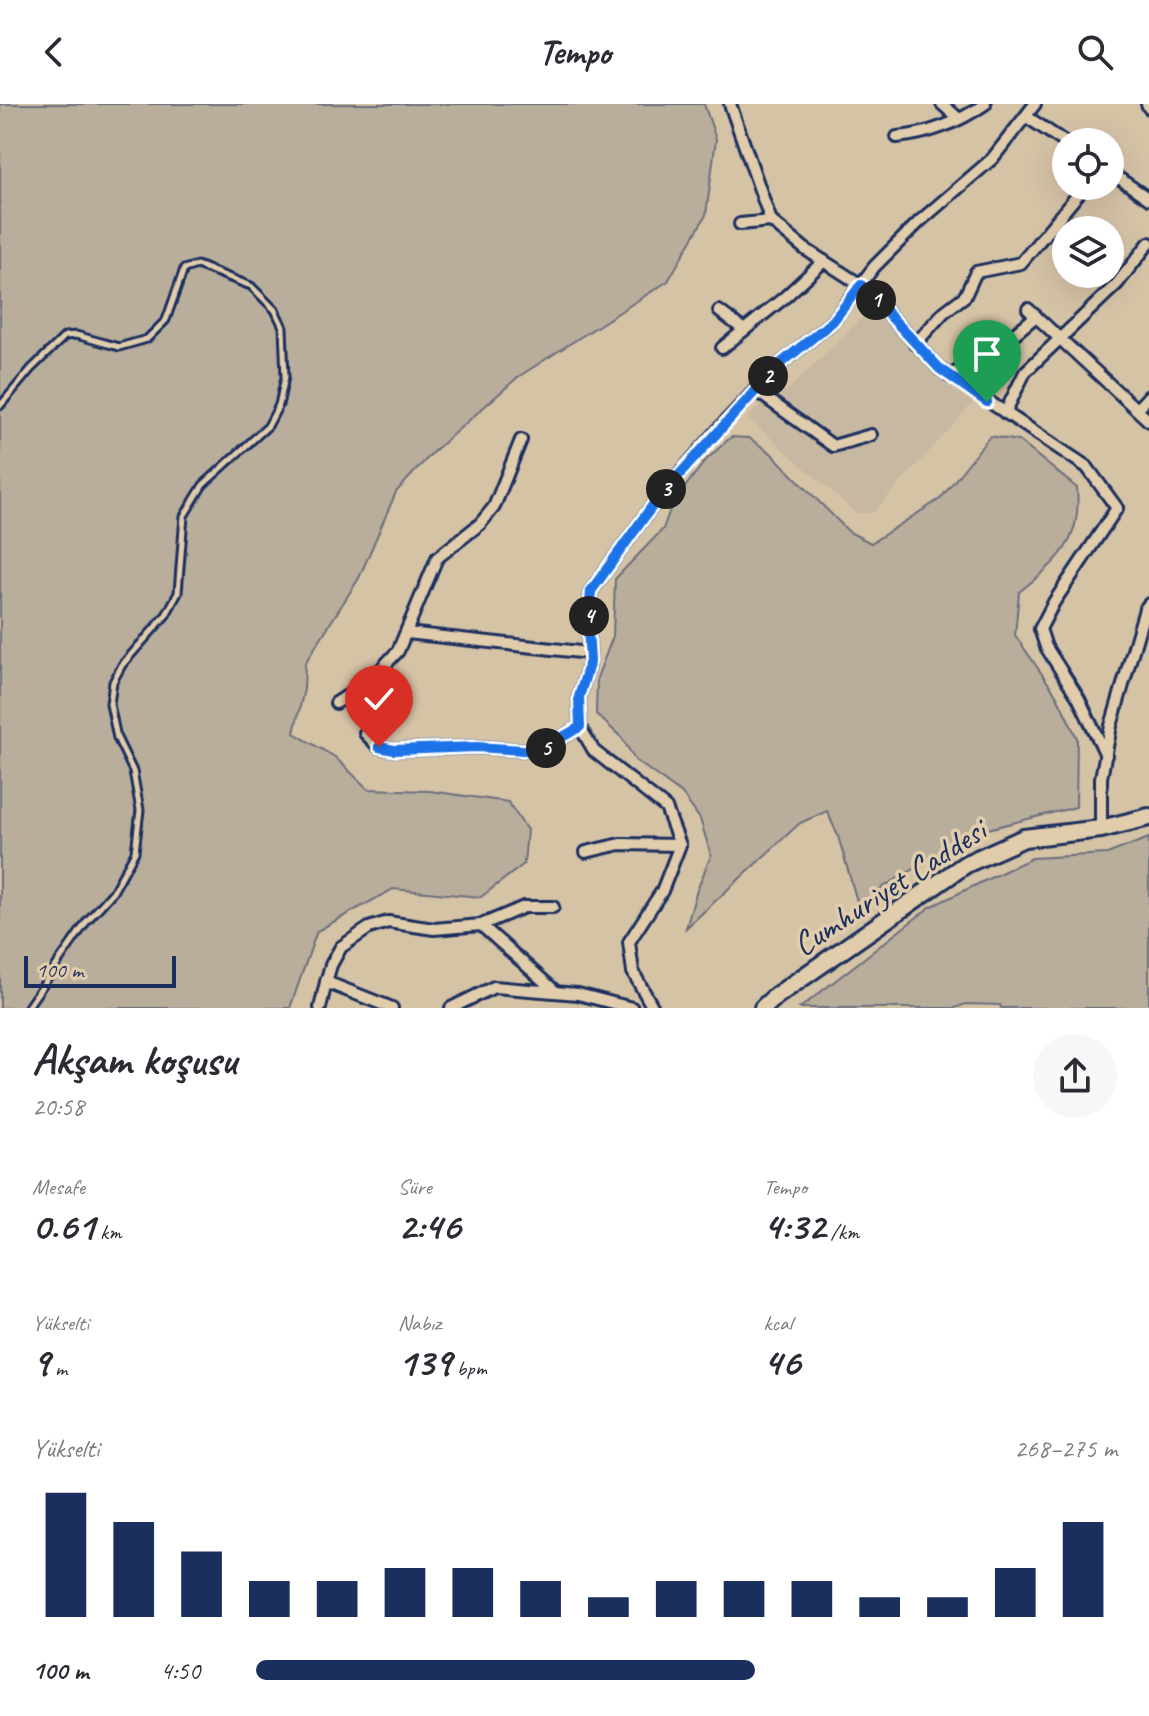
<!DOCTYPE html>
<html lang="tr">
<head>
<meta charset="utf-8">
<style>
	:root { --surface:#fff; --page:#f7f7f7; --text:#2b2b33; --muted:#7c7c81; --accent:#1b2f5e }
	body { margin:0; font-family:Caveat,sans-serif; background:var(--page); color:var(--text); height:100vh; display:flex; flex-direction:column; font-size:30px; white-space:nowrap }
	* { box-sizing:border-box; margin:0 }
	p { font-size:26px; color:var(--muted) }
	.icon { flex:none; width:44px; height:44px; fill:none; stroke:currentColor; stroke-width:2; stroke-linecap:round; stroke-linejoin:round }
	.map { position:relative; height:904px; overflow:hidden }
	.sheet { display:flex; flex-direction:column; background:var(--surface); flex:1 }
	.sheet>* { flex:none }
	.buttons { position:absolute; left:1052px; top:24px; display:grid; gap:16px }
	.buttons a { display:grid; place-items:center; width:72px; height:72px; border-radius:50%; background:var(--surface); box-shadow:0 8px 32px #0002; font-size:40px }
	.scale { position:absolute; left:24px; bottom:20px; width:152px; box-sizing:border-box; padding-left:8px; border:4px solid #1b2f5e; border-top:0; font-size:22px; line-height:28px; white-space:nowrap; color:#1b2f5e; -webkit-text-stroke:6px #e1cdab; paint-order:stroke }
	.pin { position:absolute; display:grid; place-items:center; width:68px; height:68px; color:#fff; margin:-82px -34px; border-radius:50% 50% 50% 0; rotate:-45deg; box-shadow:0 0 8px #0007 }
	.pin .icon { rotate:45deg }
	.km { position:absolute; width:40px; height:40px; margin:-20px; border-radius:50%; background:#222; color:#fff; font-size:22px; line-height:40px; text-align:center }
	.round { display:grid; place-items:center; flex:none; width:84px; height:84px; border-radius:42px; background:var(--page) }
	.headline { display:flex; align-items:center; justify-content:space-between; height:136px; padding:0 32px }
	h1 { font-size:44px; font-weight:800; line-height:60px }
	.figures { display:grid; grid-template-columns:repeat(3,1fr); gap:12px; height:136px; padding:8px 32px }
	.figures div { display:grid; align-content:center }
	.figures b { font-size:40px; font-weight:800 }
	.figures small { font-size:22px; font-weight:400 }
	.figures p { font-size:22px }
	.chart { height:224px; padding:16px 32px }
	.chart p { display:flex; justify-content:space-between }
	.chart svg { width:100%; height:144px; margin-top:8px; stroke:var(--accent); stroke-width:6 }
	ul { padding:0 32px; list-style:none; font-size:26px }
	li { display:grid; grid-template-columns:128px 96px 1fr; align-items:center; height:60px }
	li i { height:20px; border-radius:10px; background:var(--accent) }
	header { display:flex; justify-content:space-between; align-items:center; height:104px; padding:0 32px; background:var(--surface); font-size:36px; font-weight:800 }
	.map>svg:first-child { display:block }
</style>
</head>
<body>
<header><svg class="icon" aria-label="back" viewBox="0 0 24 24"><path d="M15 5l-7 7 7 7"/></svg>Tempo<svg class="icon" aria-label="search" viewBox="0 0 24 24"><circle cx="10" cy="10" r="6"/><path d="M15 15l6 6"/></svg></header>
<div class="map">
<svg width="1149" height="904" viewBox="0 0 1149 904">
	<rect width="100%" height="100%" fill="#d5c3a6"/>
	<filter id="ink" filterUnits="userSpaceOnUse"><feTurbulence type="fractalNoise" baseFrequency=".0125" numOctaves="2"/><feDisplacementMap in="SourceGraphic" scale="16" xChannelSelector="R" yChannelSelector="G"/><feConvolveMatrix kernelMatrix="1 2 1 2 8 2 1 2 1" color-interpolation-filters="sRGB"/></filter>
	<g filter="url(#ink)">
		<path fill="#c7b8a1" d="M874,202L945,279L973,299L873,409H856L748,314L778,283L786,288Z"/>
		<g fill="#b9ae9c" stroke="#6a6e7d" stroke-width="2">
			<path d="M0,0H704L716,35L706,111L668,177L518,273L433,348L396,388L359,474L305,559L304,585L294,629L335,653L368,685L430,687L508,698L527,726L524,760L481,793L393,785L317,827L290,904H0Z"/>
			<path d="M990,332L1019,337L1077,384C1082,438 1059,456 1019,488L1015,531L1057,592L1077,634L1076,703L980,727L883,783L861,811L838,732L827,707L800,719L686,824L696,789L711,751L700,715L682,690L635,656L622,634L596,610L597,574L613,532L615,475L663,425L672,400L705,357L731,333L749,334L771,349L849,428L871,439L940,395Z"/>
			<path d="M1149,734V904H1001L1000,901L966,900L955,904H800L930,803L984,777L1032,754L1107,750Z"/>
		</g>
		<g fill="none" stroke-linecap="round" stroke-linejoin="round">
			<defs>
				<path id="service" d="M0,302L31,265L65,232L76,231L119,243L147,235L166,216L184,165L197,161L251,182L275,206L283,223L285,273L279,301L268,322L203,381L184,412L178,489L166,511L122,561L113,578L110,600L117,634L133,667L140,706L135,748L113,788L87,817L27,904"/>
				<g id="minor">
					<path d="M730,0L771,117L805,145L861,181L940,265L1087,363L1117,404L1054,498L1040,525L1046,543L1079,595L1106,651"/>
					<path d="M942,0L959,15"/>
					<path d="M1147,0L1149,4"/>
					<path d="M1027,13L1066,39"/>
					<path d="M897,33C929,30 959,18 985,0"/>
					<path d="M1110,68L1149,95"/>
					<path d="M740,120L771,117"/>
					<path d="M1028,205L1149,317"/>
					<path d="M719,207L744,226"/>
					<path d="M915,240L944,208L965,192L976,168L1021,159L1085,82"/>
					<path d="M722,244L785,193L824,157"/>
					<path d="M949,272L994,247L1036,212"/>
					<path d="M755,286L833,342L871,331"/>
					<path d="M1137,305L1149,292"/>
					<path d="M1005,309L1025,268L1117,180L1149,139"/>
					<path d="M407,529L589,549"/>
					<path d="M336,599L370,577L398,547L437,454L480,420L494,403L521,336"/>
					<path d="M365,629L379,643L394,646L477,643L538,647L580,623"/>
					<path d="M1101,725V674L1111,622L1145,505L1149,500"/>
					<path d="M586,748L620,740L680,741"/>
					<path d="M481,821L556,888"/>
					<path d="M326,878L331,861L341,843L369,824L388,818L434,825L481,821L524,803H553"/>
					<path d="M320,904L326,878L392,904"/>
					<path d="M451,904L494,883L578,890L632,904"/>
					<path d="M653,904L633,868L629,838L662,787L680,741L666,704L594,647L580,623L579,593L590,557L588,524L591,487L658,394L726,317L779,261L833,217L874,163L920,117L992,55L1035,0"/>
				</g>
				<path id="primary" d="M763,904L776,892L966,760L1024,734L1101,725L1149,713"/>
			</defs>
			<use href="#service" stroke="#1b2f5e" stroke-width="11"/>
			<use href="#minor" stroke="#1b2f5e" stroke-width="16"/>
			<use href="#primary" stroke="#1b2f5e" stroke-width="22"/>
			<use href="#service" stroke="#e1cdab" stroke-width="5"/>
			<use href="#minor" stroke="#e1cdab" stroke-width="10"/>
			<use href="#primary" stroke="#e1cdab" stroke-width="16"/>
		</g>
	</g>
	<g fill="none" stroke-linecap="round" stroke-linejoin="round" filter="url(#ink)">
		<defs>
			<path id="route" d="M379,643L394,646L477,643L538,647L580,623L579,593L590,557L588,524L591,487L658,394L779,261L833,217L861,181L940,265L987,298"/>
		</defs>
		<use href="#route" stroke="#fff" stroke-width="16"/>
		<use href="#route" stroke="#1a73e8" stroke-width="10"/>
	</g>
	<g text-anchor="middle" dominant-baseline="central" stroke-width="7" stroke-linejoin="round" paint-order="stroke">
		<g font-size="34" fill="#1b2f5e" stroke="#e1cdab">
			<text transform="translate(889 783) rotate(-33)">Cumhuriyet Caddesi</text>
		</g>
	</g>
</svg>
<div class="buttons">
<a><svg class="icon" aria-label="locate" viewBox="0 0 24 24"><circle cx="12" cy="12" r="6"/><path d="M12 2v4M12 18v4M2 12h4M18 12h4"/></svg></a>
<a><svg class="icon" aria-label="layers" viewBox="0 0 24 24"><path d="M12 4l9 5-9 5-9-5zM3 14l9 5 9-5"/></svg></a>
</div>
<div class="scale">100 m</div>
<div class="pin" style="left:987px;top:298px;background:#1e9e55"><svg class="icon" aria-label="arrive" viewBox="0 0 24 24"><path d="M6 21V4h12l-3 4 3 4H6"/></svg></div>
<div class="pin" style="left:379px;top:643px;background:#d93025"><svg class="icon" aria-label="check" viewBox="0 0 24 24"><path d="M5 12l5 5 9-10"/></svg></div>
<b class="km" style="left:876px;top:196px">1</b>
<b class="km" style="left:768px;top:272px">2</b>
<b class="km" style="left:666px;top:385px">3</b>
<b class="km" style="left:589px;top:512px">4</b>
<b class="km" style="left:546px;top:644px">5</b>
</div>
<section class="sheet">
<div class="headline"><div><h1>Akşam koşusu</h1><p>20:58</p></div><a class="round"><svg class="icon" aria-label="share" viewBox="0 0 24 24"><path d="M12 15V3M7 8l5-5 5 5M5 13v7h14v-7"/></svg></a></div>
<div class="figures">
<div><p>Mesafe</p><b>0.61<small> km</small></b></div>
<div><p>Süre</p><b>2:46</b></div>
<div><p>Tempo</p><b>4:32<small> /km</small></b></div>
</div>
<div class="figures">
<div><p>Yükselti</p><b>9<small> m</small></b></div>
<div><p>Nabız</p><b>139<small> bpm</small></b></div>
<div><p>kcal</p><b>46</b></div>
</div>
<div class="chart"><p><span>Yükselti</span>268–275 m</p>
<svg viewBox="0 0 160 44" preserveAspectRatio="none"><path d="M5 44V6M15 44V15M25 44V24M35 44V33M45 44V33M55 44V29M65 44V29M75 44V33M85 44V38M95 44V33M105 44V33M115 44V33M125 44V38M135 44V38M145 44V29M155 44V15"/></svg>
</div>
<ul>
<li><b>100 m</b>4:50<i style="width:58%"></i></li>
</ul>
</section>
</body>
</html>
